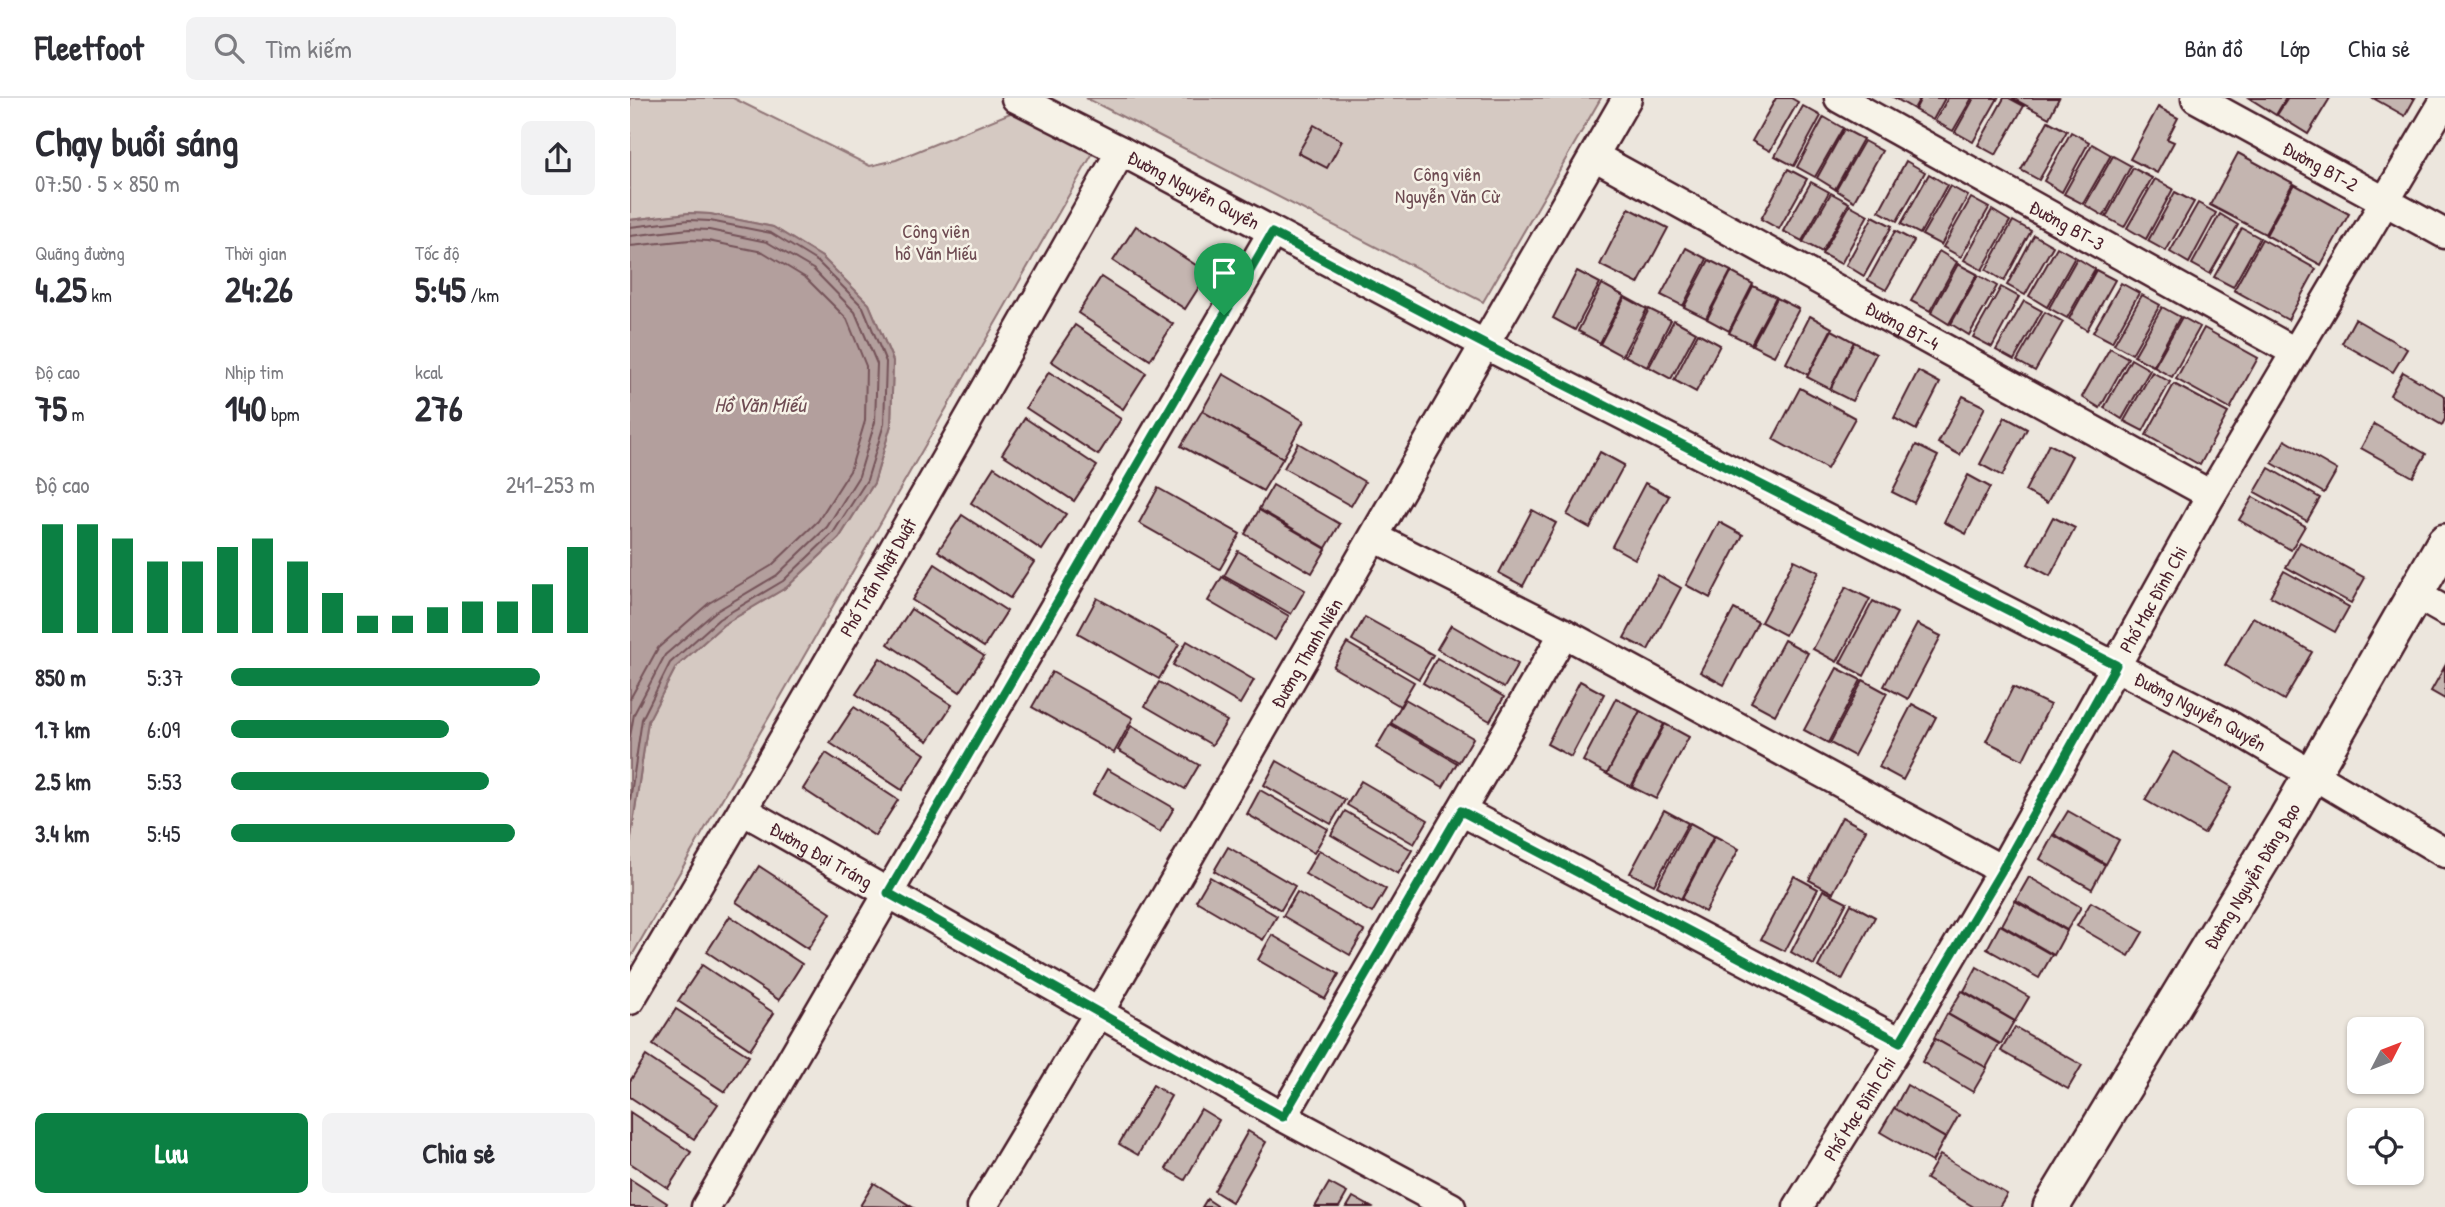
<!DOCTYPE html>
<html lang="vi">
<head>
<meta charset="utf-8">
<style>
	:root { --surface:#fff; --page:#f2f2f3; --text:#2b2b33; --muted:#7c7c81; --line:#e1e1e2; --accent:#0b8043 }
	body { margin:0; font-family:"Patrick Hand",sans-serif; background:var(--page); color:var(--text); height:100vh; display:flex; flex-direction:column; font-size:26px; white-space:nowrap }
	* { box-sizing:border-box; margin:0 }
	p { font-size:23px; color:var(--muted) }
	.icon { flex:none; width:38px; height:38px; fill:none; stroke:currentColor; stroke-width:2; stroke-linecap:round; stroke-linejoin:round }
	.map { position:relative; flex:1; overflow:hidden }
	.panel { display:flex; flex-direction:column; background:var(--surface); width:630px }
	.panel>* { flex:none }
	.needle { width:46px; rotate:48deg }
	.tools { position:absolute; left:1717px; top:919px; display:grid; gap:14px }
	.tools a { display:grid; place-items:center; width:77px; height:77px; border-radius:10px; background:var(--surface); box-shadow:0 2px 5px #0004; font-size:35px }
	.pin { position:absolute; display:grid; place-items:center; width:60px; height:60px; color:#fff; margin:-72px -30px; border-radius:50% 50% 50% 0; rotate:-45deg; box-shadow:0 0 7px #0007 }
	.pin .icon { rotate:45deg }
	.round { display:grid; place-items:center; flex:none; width:74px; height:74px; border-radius:10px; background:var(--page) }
	.summary { display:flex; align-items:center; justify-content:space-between; height:119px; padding:0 35px }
	h1 { font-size:38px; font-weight:700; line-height:52px }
	.metrics { display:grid; grid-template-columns:repeat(3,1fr); gap:10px; height:119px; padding:7px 35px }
	.metrics div { display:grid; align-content:center }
	.metrics b { font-size:35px; font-weight:700 }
	.metrics small { font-size:19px; font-weight:400 }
	.metrics p { font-size:19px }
	.chart { height:196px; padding:14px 35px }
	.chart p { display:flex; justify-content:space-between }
	.chart svg { width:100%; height:126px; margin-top:7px; stroke:var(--accent); stroke-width:6 }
	.action { display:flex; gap:14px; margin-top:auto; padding:14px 35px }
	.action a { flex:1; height:80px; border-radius:10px; background:var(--accent); color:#fff; font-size:28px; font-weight:700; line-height:80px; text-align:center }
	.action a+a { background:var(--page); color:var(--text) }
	ul { padding:0 35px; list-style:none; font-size:23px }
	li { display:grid; grid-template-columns:112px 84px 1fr; align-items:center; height:52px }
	li i { height:18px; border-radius:9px; background:var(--accent) }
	header { display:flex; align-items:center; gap:42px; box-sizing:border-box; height:98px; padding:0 35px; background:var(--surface); border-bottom:2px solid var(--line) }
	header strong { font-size:33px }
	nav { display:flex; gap:38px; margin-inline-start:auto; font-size:24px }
	.search { width:490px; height:63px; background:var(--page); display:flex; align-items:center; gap:18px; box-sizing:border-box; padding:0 24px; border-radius:10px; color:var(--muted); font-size:26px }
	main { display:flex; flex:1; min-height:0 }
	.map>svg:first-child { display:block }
</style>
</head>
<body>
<header>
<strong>Fleetfoot</strong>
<div class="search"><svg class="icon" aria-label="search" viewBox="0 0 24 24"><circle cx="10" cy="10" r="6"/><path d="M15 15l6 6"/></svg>Tìm kiếm</div>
<nav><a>Bản đồ</a><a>Lớp</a><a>Chia sẻ</a></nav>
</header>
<main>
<section class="panel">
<div class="summary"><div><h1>Chạy buổi sáng</h1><p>07:50 · 5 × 850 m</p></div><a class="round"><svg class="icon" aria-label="share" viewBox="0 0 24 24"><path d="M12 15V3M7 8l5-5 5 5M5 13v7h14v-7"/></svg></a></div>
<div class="metrics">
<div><p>Quãng đường</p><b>4.25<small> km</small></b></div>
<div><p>Thời gian</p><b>24:26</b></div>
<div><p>Tốc độ</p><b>5:45<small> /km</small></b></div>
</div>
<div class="metrics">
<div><p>Độ cao</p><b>75<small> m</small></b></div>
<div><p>Nhịp tim</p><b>140<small> bpm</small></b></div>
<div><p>kcal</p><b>276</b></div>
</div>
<div class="chart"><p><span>Độ cao</span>241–253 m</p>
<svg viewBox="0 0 160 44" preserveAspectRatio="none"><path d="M5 44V6M15 44V6M25 44V11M35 44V19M45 44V19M55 44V14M65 44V11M75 44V19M85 44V30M95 44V38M105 44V38M115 44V35M125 44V33M135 44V33M145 44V27M155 44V14"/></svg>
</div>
<ul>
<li><b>850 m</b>5:37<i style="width:85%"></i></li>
<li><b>1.7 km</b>6:09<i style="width:60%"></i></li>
<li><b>2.5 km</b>5:53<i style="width:71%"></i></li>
<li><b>3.4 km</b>5:45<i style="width:78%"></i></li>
</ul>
<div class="action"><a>Lưu</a><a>Chia sẻ</a></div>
</section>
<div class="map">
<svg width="1815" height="1109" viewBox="0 0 1815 1109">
	<rect width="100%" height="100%" fill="#ece6dd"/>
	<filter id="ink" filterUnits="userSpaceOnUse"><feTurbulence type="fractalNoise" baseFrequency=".0143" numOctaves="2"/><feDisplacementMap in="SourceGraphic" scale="14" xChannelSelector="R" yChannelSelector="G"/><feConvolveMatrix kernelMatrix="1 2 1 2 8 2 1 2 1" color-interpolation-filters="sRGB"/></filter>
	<g filter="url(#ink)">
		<g fill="#d5c9c2" stroke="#907476" stroke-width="2">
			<path d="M0,0H103L240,68L266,62L385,13L463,55L0,861V746L18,623L46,569L93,527L157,489L209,440L244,385L261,327L263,263L239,206L192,159L143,129L80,116L59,115L0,122Z"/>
			<path d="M456,0H971L853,204Z"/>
		</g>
		<path fill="#b39f9d" stroke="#896c6f" stroke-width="2" d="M59,115L80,116L143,129L192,159L239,206L263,263L261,327L244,385L209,440L157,489L93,527L46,569L18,623L0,746V122Z"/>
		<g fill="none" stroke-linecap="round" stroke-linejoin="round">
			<g stroke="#745259" stroke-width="2">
				<path d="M0,129L59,122L80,123L141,135L188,164L233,209L256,264L254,326L237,382L203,435L153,483L89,521L40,565L12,621L0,703"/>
				<path d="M0,138L59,131L79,132L137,144L183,171L225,214L247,266L245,324L229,378L197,429L147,477L85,514L35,557L4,616L0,639"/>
				<path d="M0,148L60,142L78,143L133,154L176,180L217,221L236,268L235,323L220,373L188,423L141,468L79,505L28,550L0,601"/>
			</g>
		</g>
		<g fill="#c4b5b0" stroke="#4a1f2b" stroke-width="2">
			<path d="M1146,0H1161L1168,4L1140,53L1122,43Z"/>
			<path d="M1265,0H1290L1284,11Z"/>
			<path d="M1291,0H1315L1303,22L1285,12Z"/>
			<path d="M1318,0H1342L1323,33L1305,23Z"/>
			<path d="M1344,0H1368L1343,44L1325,34Z"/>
			<path d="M1374,0H1379L1394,8L1366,57L1348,47Z"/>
			<path d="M1382,0H1429L1419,20Z"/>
			<path d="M1619,0H1656L1646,17Z"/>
			<path d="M1658,0H1700L1678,36L1647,17Z"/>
			<path d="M1743,0H1785L1775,18Z"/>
			<path d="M1173,8L1191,18L1164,68L1145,58Z"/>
			<path d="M1528,9L1548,20L1537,41L1544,44L1527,75L1500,61Z"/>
			<path d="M1194,19L1213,30L1185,79L1167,69Z"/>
			<path d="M1418,23L1437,33L1409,82L1391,72Z"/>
			<path d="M684,27L712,43L697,70L668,55Z"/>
			<path d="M1214,31L1233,41L1205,91L1187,80Z"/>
			<path d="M1441,34L1459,44L1432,94L1414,83Z"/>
			<path d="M1234,43L1252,53L1224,103L1206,92Z"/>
			<path d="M1462,46L1481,57L1453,106L1434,96Z"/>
			<path d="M1608,55L1663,85L1635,136L1580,107Z"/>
			<path d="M1483,58L1501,68L1474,118L1455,107Z"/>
			<path d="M1276,63L1295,74L1267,123L1249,113Z"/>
			<path d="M1503,70L1522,80L1494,129L1476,119Z"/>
			<path d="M1158,71L1177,81L1149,131L1131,121Z"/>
			<path d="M1299,76L1317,87L1290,136L1271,126Z"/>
			<path d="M1525,81L1543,91L1516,141L1497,130Z"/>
			<path d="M1181,84L1199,94L1172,143L1153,133Z"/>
			<path d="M1664,86L1719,116L1691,167L1636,137Z"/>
			<path d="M1320,88L1338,98L1311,147L1292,137Z"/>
			<path d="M1545,94L1564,104L1536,153L1518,143Z"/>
			<path d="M1201,95L1219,105L1192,154L1173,144Z"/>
			<path d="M1341,100L1359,110L1331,159L1313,149Z"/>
			<path d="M1568,105L1586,115L1559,165L1540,154Z"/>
			<path d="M1220,107L1238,117L1211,166L1192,156Z"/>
			<path d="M999,110L1038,130L1008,186L970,167Z"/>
			<path d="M1362,112L1380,123L1352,172L1334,162Z"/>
			<path d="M1590,116L1608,127L1580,176L1562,166Z"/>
			<path d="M1243,118L1262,128L1234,178L1216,167Z"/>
			<path d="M1383,123L1401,133L1374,183L1356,172Z"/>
			<path d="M506,128L578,175L555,211L483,163Z"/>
			<path d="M1612,130L1630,140L1603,189L1584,179Z"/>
			<path d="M1265,133L1284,143L1256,192L1238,182Z"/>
			<path d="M1404,137L1423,148L1395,197L1377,187Z"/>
			<path d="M1632,141L1686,171L1658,222L1604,192Z"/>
			<path d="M1427,149L1445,159L1417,209L1399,198Z"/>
			<path d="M1056,150L1077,161L1053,208L1031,197Z"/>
			<path d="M1309,153L1327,164L1300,213L1281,203Z"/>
			<path d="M1447,160L1465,171L1437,220L1419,210Z"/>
			<path d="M1079,162L1101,173L1076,220L1054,209Z"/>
			<path d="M1328,166L1347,176L1319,226L1301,215Z"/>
			<path d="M1466,172L1485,182L1457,232L1439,221Z"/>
			<path d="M947,173L970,185L945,232L923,220Z"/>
			<path d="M1101,174L1123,186L1099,233L1077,221Z"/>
			<path d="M1348,177L1367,188L1339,237L1321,226Z"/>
			<path d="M471,179L543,226L520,262L448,215Z"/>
			<path d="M1491,185L1509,195L1482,244L1463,234Z"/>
			<path d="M972,186L994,198L970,245L948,233Z"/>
			<path d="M1123,188L1146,199L1121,246L1099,235Z"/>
			<path d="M1371,189L1389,199L1362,249L1343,239Z"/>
			<path d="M1512,197L1530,207L1502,256L1484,246Z"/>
			<path d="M995,199L1017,211L992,258L970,246Z"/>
			<path d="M1147,200L1169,211L1144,258L1122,247Z"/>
			<path d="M1394,203L1412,213L1384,262L1366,252Z"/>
			<path d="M1532,209L1550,219L1523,268L1504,258Z"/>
			<path d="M1019,211L1041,222L1017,269L995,258Z"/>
			<path d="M1415,214L1433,224L1405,273L1387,263Z"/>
			<path d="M1180,218L1202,230L1178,277L1156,265Z"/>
			<path d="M1552,219L1570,229L1542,279L1524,269Z"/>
			<path d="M1725,221L1777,251L1763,274L1712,245Z"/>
			<path d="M1044,222L1066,234L1041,281L1019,269Z"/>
			<path d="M445,227L516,275L493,311L421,263Z"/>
			<path d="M1574,230L1628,260L1600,311L1546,281Z"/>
			<path d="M1202,232L1224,244L1200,291L1177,279Z"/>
			<path d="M1068,235L1090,247L1066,294L1044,282Z"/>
			<path d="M1224,244L1246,256L1222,303L1200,292Z"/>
			<path d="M1480,250L1498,260L1470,310L1452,299Z"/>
			<path d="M1501,261L1520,272L1492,321L1474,310Z"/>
			<path d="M1288,273L1310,285L1286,332L1264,320Z"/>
			<path d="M419,274L491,321L468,357L396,310Z"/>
			<path d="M1522,274L1540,284L1513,333L1494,323Z"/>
			<path d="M1773,274L1815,298V321L1812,327L1760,297Z"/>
			<path d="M593,276L674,323L653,360L572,313Z"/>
			<path d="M1544,286L1598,315L1570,367L1516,337Z"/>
			<path d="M1170,290L1225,320L1197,371L1143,341Z"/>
			<path d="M1333,298L1355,309L1330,357L1308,345Z"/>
			<path d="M572,313L653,360L633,393L551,348Z"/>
			<path d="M1375,319L1397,331L1372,378L1350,366Z"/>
			<path d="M395,320L467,368L444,403L372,356Z"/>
			<path d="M1744,326L1796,356L1783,379L1731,350Z"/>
			<path d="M1655,342L1707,372L1694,395L1642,365Z"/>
			<path d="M668,345L735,384L721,408L654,370Z"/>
			<path d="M1419,346L1442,358L1417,405L1395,393Z"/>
			<path d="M1286,347L1308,358L1284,405L1262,394Z"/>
			<path d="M970,354L994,367L960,430L937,417Z"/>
			<path d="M364,369L436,416L412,452L341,405Z"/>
			<path d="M1639,370L1690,400L1677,423L1625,394Z"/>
			<path d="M1338,377L1360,389L1336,436L1314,424Z"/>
			<path d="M1015,385L1039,398L1005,461L982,448Z"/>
			<path d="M643,387L710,426L696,450L629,411Z"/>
			<path d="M528,390L610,436L590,471L509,425Z"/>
			<path d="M1623,399L1675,428L1661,452L1609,422Z"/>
			<path d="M629,412L696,451L682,475L615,436Z"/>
			<path d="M902,412L926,425L893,488L869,475Z"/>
			<path d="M332,417L404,464L380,500L308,453Z"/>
			<path d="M1423,419L1445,430L1420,478L1398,466Z"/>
			<path d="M1089,424L1113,437L1080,500L1056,487Z"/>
			<path d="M1670,444L1735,480L1721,505L1656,469Z"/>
			<path d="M608,453L675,492L661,516L594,478Z"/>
			<path d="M1164,462L1189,474L1155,537L1131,524Z"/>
			<path d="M305,466L377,513L354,549L282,502Z"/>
			<path d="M1654,473L1719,509L1705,534L1640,498Z"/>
			<path d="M1028,477L1051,490L1018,552L994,540Z"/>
			<path d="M592,479L659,518L645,542L578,503Z"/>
			<path d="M1216,489L1240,501L1207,564L1183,551Z"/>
			<path d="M467,500L549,546L529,581L448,535Z"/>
			<path d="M1243,503L1267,515L1234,578L1210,565Z"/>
			<path d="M281,511L354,558L330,594L258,546Z"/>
			<path d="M1104,511L1128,524L1094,587L1070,574Z"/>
			<path d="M735,519L803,557L789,581L722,542Z"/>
			<path d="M1623,519L1682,554L1654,602L1595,567Z"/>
			<path d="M1287,526L1311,538L1278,601L1254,588Z"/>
			<path d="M821,527L888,566L874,590L807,551Z"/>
			<path d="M1154,542L1178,555L1145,617L1121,604Z"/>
			<path d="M557,543L624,582L610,606L543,567Z"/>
			<path d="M717,545L784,584L770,608L703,569Z"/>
			<path d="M250,560L322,607L298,643L226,596Z"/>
			<path d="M807,560L874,599L860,623L793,585Z"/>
			<path d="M1815,568V601L1801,593Z"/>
			<path d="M1207,570L1231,582L1198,645L1174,632Z"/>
			<path d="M422,574L503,620L484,655L402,609Z"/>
			<path d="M1233,582L1257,595L1224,658L1200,645Z"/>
			<path d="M950,583L974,596L941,659L917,646Z"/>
			<path d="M529,584L597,623L582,647L515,608Z"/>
			<path d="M1383,589L1420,607L1393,662L1356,643Z"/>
			<path d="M986,600L1010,613L977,676L953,663Z"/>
			<path d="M775,601L843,640L829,664L761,625Z"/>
			<path d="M1282,606L1306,619L1273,682L1249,669Z"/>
			<path d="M224,609L295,656L272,692L200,645Z"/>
			<path d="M1010,613L1034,626L1001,689L977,676Z"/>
			<path d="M760,626L827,665L813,689L746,650Z"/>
			<path d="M1035,626L1059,639L1026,701L1002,689Z"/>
			<path d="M501,628L569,667L555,691L488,652Z"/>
			<path d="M1543,654L1602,689L1574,736L1515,702Z"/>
			<path d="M196,655L268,702L245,738L173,691Z"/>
			<path d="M647,663L715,702L701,726L634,687Z"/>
			<path d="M477,671L544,710L530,734L463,696Z"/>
			<path d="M731,683L798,722L784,746L717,707Z"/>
			<path d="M630,692L698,731L684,755L617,716Z"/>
			<path d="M1034,712L1058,725L1024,787L1000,775Z"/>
			<path d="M715,713L782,752L768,776L701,737Z"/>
			<path d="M1438,713L1489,742L1476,766L1424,736Z"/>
			<path d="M1212,719L1236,732L1203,795L1179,782Z"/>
			<path d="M1060,725L1084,738L1051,801L1027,788Z"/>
			<path d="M1423,737L1475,767L1462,791L1410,761Z"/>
			<path d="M1085,738L1109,751L1075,814L1052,801Z"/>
			<path d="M598,749L665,788L651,812L584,773Z"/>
			<path d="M689,752L756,791L742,815L675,776Z"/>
			<path d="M129,768L201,815L178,851L106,804Z"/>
			<path d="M1164,778L1188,791L1155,853L1131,841Z"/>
			<path d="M580,779L647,818L633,842L566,803Z"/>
			<path d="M1399,779L1451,809L1437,832L1386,802Z"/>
			<path d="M1193,792L1217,804L1184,867L1161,854Z"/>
			<path d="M667,794L734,833L720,857L653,818Z"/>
			<path d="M1385,803L1437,833L1424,857L1372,827Z"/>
			<path d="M1461,804L1513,834L1499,858L1447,828Z"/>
			<path d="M1221,806L1245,819L1212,882L1188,869Z"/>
			<path d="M100,818L172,866L149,902L77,854Z"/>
			<path d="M1370,827L1422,857L1409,880L1357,851Z"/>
			<path d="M642,837L709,876L695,901L628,862Z"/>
			<path d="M72,867L144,915L120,951L48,903Z"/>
			<path d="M1347,869L1399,899L1385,923L1334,893Z"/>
			<path d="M1332,893L1384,923L1371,946L1318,916Z"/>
			<path d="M46,911L119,958L95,994L23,947Z"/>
			<path d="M1317,916L1369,946L1356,970L1304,940Z"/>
			<path d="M1385,929L1452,967L1438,991L1371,953Z"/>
			<path d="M1305,941L1357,970L1343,994L1292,964Z"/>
			<path d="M16,958L88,1006L64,1041L0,999V983Z"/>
			<path d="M523,987L541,998L508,1057L489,1046Z"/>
			<path d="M1277,987L1329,1017L1316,1040L1264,1011Z"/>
			<path d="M1264,1010L1315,1040L1302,1064L1250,1034Z"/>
			<path d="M571,1011L589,1022L555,1082L536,1071Z"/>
			<path d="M0,1014L61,1054L38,1090L0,1065Z"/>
			<path d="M618,1033L636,1044L602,1104L584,1093Z"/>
			<path d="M1310,1057L1377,1096L1369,1109H1344L1296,1081Z"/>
			<path d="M0,1081L37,1105L35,1109H0Z"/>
			<path d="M244,1085L282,1109L230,1108Z"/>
			<path d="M699,1085L717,1095L709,1109H685Z"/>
			<path d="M723,1099L741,1109H717Z"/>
			<path d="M577,1101L589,1109H572Z"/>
		</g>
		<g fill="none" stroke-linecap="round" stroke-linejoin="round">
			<defs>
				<g id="minor">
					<path id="s1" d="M386,0L491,53L856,247L1594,624L1815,755"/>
					<path id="s2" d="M1209,0L1665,254"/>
					<path id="s3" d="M1566,0L1815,136"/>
					<path id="s4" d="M964,58L1581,397"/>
					<path d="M744,439L934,535L1372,772"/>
					<path d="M1785,496L1815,513"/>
					<path id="s5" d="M114,713L653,1019L821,1109"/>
					<path d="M831,713L1271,944"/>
					<path id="s6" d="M0,902C167,621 330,338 491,53"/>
					<path d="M653,1019L934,535"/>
					<path d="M76,1109L642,135"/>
					<path id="s7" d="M352,1109L469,914L997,0"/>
					<path id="s8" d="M1168,1109L1271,944L1372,772L1581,397L1815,2"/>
				</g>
				<g id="major">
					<path id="s9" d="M1421,1109L1657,720L1815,444"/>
				</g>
			</defs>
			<use href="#minor" stroke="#4a1f2b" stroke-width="33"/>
			<use href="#major" stroke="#4a1f2b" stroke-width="40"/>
			<use href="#minor" stroke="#f7f3e8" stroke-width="28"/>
			<use href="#major" stroke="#f7f3e8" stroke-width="35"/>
		</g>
	</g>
	<g fill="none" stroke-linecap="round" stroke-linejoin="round" filter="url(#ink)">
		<defs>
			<path id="route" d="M642,135L856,247L1486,567L1372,772L1270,944L831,713L653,1019L258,795Z"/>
		</defs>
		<use href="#route" stroke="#fff" stroke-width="14"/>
		<use href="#route" stroke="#0b8043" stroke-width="9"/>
	</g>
	<g text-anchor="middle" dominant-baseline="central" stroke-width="5" stroke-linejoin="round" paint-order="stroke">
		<g font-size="19" fill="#4a1f2b" stroke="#f7f3e8">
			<text stroke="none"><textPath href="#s3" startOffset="142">Đường BT-2</textPath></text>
			<text stroke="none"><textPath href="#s1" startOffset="200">Đường Nguyễn Quyền</textPath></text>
			<text stroke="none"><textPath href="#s2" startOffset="261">Đường BT-3</textPath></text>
			<text stroke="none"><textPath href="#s4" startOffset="352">Đường BT-4</textPath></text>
			<text stroke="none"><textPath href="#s6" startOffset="490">Phố Trần Nhật Duật</textPath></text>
			<text stroke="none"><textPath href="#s8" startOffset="704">Phố Mạc Đĩnh Chi</textPath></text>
			<text stroke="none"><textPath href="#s7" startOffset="642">Đường Thanh Niên</textPath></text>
			<text stroke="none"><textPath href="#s1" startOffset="1334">Đường Nguyễn Quyền</textPath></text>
			<text stroke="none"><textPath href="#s5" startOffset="89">Đường Đại Tráng</textPath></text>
			<text stroke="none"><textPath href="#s9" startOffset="387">Đường Nguyễn Đăng Đạo</textPath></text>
			<text stroke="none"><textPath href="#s8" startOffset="116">Phố Mạc Đĩnh Chi</textPath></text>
		</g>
		<g font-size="19" fill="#6d4a51" stroke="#f7f3e8">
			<text x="817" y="76">Công viên<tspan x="817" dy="22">Nguyễn Văn Cừ</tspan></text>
			<text x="306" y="133">Công viên<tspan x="306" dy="22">hồ Văn Miếu</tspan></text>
		</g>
		<g font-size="21" font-style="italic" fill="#6f4c53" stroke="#f7f3e8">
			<text x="130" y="306">Hồ Văn Miếu</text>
		</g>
	</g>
</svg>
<div class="tools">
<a><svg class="needle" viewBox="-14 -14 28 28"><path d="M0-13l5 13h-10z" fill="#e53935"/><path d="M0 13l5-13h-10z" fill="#7c7c81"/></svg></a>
<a><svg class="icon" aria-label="locate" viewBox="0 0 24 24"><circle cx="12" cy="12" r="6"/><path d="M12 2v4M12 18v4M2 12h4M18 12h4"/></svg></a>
</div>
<div class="pin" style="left:594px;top:217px;background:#1e9e55"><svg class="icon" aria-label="arrive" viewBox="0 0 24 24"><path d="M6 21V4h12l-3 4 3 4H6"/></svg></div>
</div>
</main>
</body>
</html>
